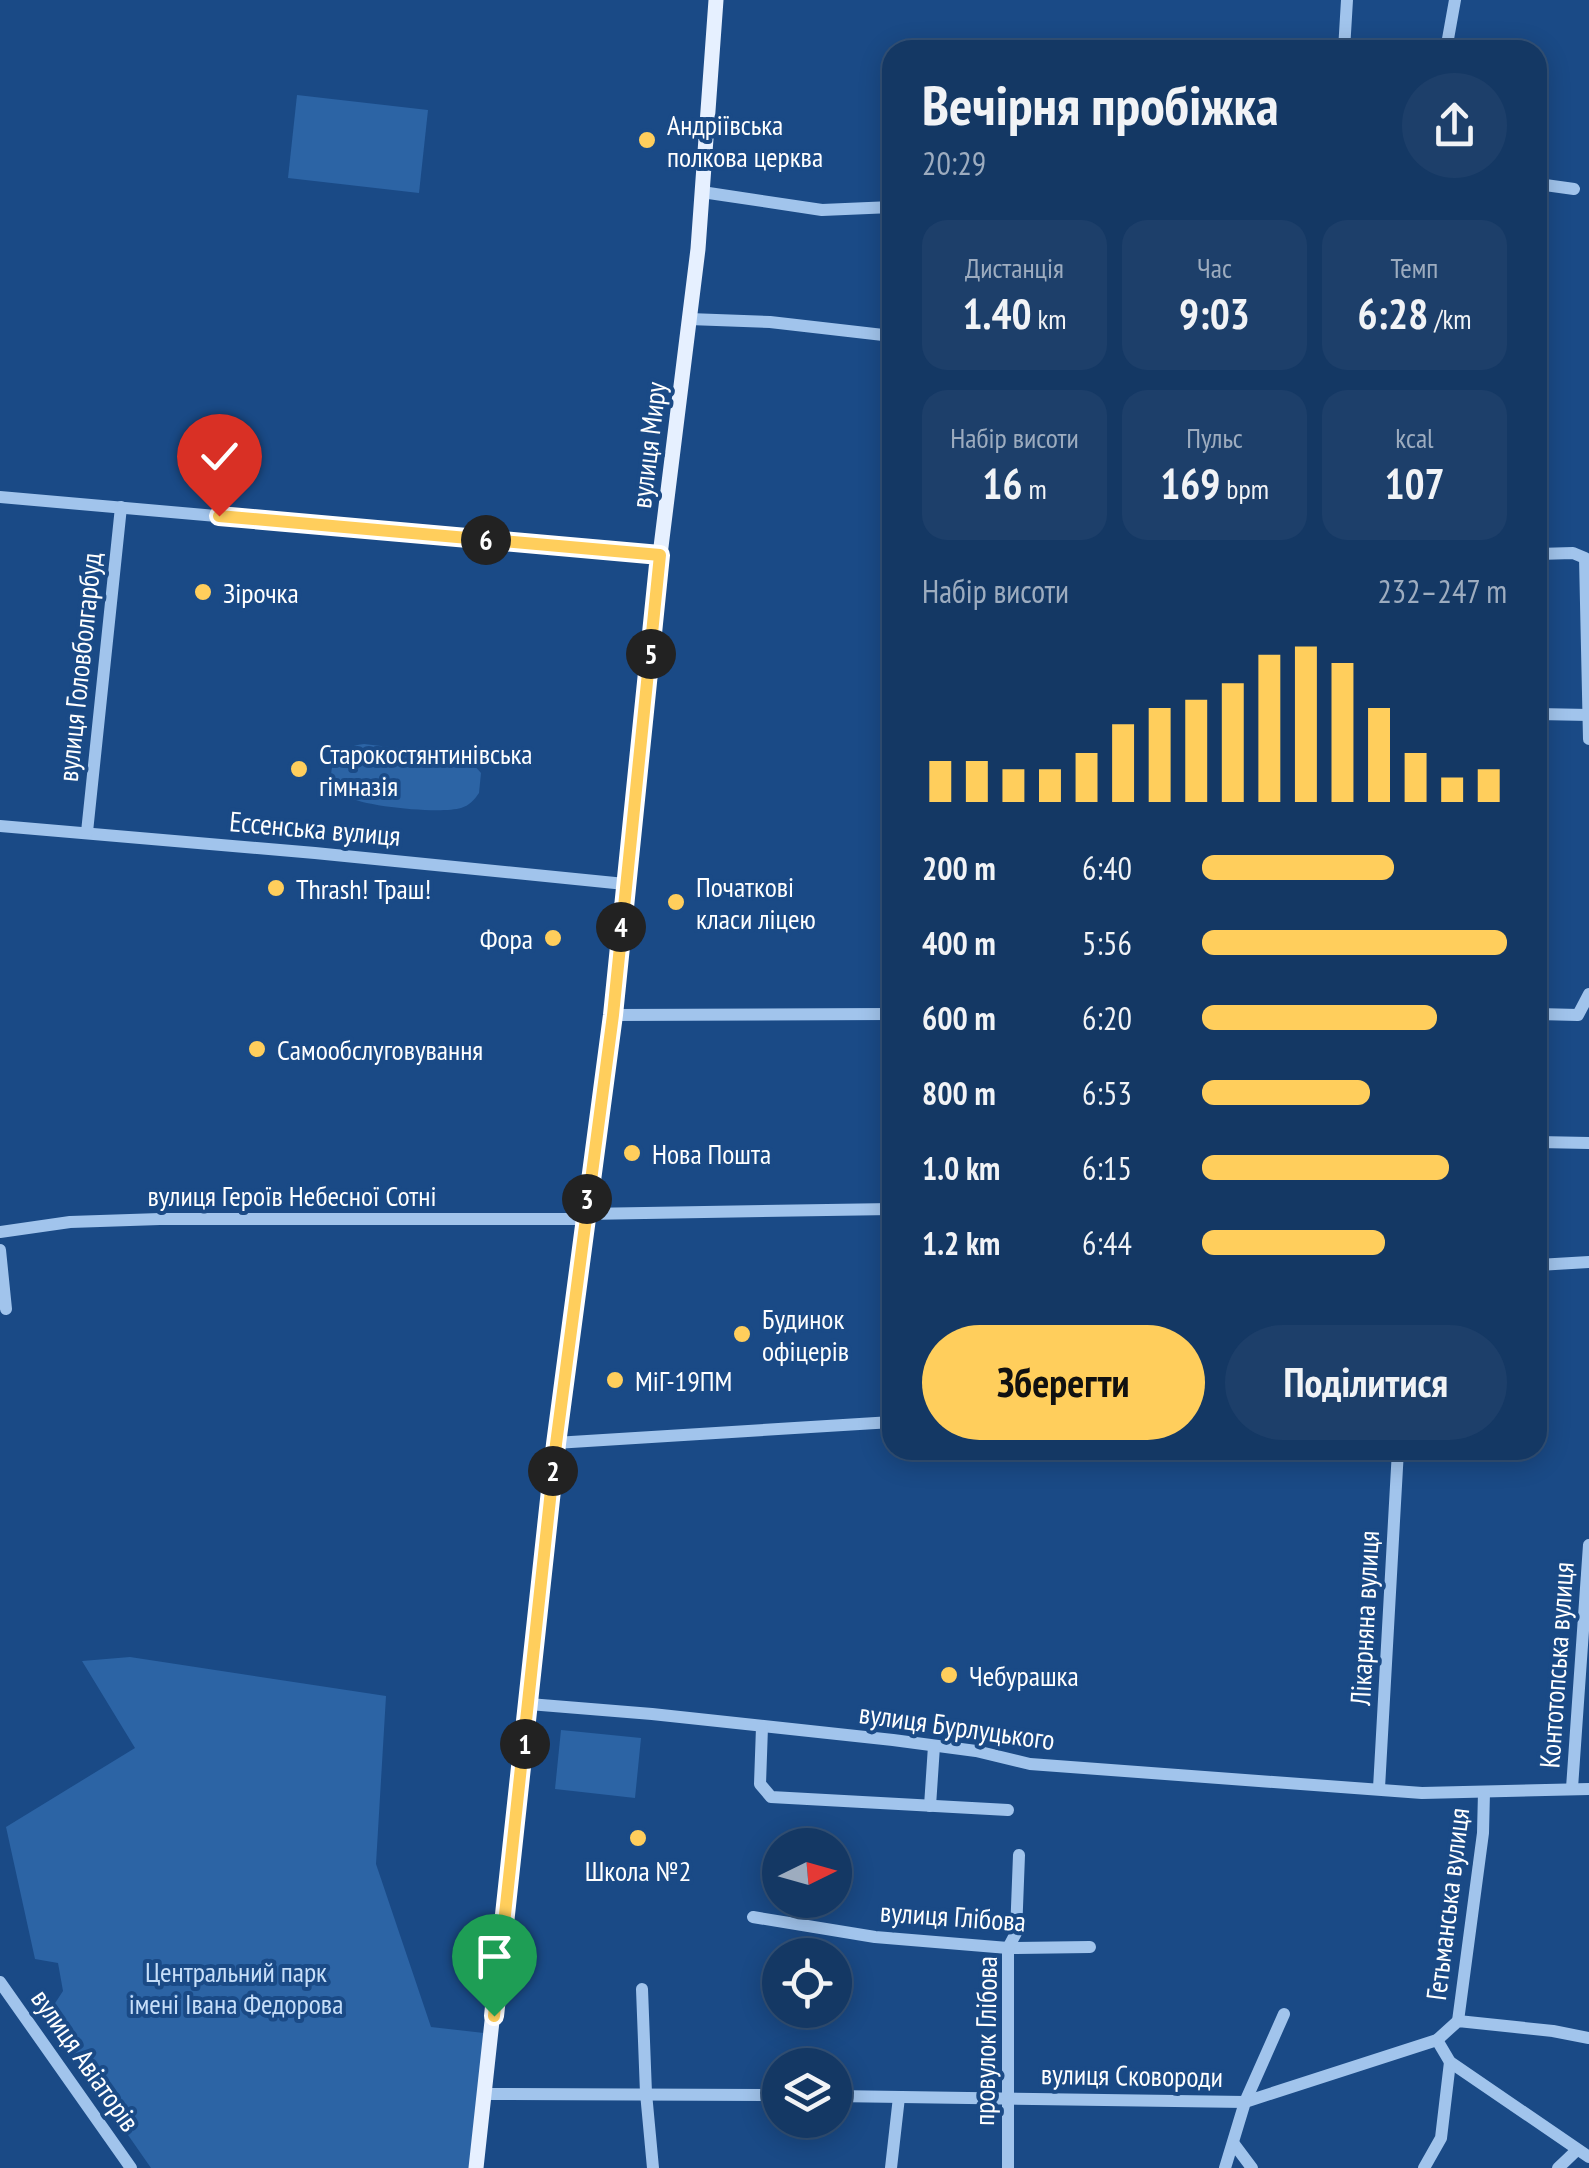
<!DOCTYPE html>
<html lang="uk">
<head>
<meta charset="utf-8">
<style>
	:root { --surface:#143864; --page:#1d3f6a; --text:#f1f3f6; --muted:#9dacbf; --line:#335278; --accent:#ffce5c }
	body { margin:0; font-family:"PT Sans Narrow",sans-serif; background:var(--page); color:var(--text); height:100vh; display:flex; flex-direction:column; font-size:38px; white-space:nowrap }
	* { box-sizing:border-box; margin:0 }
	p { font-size:32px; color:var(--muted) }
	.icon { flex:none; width:55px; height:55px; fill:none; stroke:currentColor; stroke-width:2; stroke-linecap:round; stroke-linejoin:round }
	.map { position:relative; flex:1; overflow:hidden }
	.sheet { position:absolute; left:882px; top:40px; width:665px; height:1420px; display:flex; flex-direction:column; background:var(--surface); border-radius:30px; box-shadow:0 5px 25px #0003,0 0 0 2px var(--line) }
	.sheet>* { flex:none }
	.needle { width:65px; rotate:85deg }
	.controls { position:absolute; left:762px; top:1828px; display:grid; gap:20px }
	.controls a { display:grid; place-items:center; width:90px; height:90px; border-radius:50%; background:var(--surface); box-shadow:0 5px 25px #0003,0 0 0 2px var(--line); font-size:50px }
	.pin { position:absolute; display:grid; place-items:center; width:85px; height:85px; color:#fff; margin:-102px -42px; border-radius:50% 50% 50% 0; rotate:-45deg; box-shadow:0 0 10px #0007 }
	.pin .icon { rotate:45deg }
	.km { position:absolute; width:50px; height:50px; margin:-25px; border-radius:50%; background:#222; color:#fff; font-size:28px; line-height:50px; text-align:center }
	.round { display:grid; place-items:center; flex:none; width:105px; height:105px; border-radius:52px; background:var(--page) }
	.summary { display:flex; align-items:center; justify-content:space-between; height:170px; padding:0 40px }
	h1 { font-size:55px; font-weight:700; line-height:75px }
	.figures { display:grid; grid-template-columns:repeat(3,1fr); gap:15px; height:170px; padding:10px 40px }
	.figures div { display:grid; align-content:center; border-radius:25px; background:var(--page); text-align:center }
	.figures b { font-size:42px; font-weight:700 }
	.figures small { font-size:28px; font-weight:400 }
	.figures p { font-size:28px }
	.chart { height:280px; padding:20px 40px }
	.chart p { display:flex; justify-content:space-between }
	.chart svg { width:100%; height:180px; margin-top:10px; stroke:var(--accent); stroke-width:6 }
	.action { display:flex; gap:20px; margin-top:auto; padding:20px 40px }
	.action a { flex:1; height:115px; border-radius:60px; background:var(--accent); color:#111; font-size:40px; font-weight:700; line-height:115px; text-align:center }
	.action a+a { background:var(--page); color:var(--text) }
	ul { padding:0 40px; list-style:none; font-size:32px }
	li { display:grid; grid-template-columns:160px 120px 1fr; align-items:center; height:75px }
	li i { height:25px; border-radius:12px; background:var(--accent) }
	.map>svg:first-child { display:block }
</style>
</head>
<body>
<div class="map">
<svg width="1589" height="2168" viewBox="0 0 1589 2168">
	<rect width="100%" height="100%" fill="#1a4a86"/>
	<g fill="#2c64a5">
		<path d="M297,95L428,110L419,193L288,178Z"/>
		<path d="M364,744L466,756L481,773L479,793C474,800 470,805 461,808C441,814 364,807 346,796C317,778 335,746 364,744Z"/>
		<path d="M130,1657L386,1696L376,1864L431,2027L484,2033L470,2168H151L46,2017L63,1991L58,1963L35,1959L6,1827L135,1748L82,1661Z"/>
		<path d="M561,1730L641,1738L635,1798L555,1789Z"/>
	</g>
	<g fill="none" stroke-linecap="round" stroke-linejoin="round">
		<g stroke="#a1c4ec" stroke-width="12">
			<path d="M1344,50L1347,0"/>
			<path d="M1446,50L1455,0"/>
			<path d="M1538,184L1574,189"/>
			<path d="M702,192L822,210L892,207"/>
			<path d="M689,319L770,322L892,336"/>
			<path d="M0,497L660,555"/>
			<path d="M1538,554L1573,553L1585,558L1589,739"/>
			<path d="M1538,714L1589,715"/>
			<path d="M0,826L315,853L625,884"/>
			<path d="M87,832L121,507"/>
			<path d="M1538,1014L1578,1015L1589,994"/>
			<path d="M613,1015L892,1014"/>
			<path d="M1538,1142L1589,1143"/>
			<path d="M585,1214L892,1209"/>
			<path d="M0,1232L70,1222L160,1219H584"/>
			<path d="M0,1250L6,1309"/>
			<path d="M1538,1265L1589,1262"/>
			<path d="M555,1443L892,1422"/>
			<path d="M529,1704L652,1714L893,1740L976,1751L1030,1764L1422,1793L1589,1789"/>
			<path d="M762,1727L760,1784L771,1797L1008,1810"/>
			<path d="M1379,1788L1398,1450"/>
			<path d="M1572,1788L1589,1545"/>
			<path d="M930,1806L934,1746"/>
			<path d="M753,1917L875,1937L1008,1948L1090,1947"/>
			<path d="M0,1982L131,2168"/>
			<path d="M642,1989L646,2093L653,2168"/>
			<path d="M1458,2021L1483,1833L1484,1792"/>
			<path d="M1437,2040L1450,2062L1589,2157"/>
			<path d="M486,2094L780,2095"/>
			<path d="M835,2096L1245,2102L1437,2040L1458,2021L1553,2031L1589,2038"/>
			<path d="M1234,2144L1252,2168"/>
			<path d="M891,2168L899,2097"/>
			<path d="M1008,2168V1948L1016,1933L1019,1855"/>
			<path d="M1225,2168L1245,2102L1284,2014"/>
			<path d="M1424,2168L1441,2138L1450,2062"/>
			<path d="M1558,2168L1577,2150"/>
		</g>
		<path stroke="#e6f0ff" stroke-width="15" d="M476,2168L555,1443L613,1015L660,555L698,249L716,0"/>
	</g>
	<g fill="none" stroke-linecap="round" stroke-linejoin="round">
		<defs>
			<path id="route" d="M219,516L660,555L613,1015L556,1444L494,2016"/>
		</defs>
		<use href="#route" stroke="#fff" stroke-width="20"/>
		<use href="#route" stroke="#ffce5c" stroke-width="12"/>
	</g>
	<g fill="#ffce5c" stroke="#1a4a86" stroke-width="4">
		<circle cx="647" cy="140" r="10"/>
		<circle cx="203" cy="592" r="10"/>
		<circle cx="299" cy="769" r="10"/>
		<circle cx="276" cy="888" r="10"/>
		<circle cx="676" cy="902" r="10"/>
		<circle cx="553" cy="938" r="10"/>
		<circle cx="257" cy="1049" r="10"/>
		<circle cx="632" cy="1153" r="10"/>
		<circle cx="742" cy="1334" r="10"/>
		<circle cx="615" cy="1380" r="10"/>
		<circle cx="949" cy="1675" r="10"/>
		<circle cx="638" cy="1838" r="10"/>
	</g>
	<g text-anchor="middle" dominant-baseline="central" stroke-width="8" stroke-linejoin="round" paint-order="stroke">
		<g font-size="28" fill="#fff" stroke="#1a4a86" text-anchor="start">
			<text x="667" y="124">Андріївська<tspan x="667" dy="32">полкова церква</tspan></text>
			<text x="223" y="592">Зірочка</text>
			<text x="319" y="753">Старокостянтинівська<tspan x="319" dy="32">гімназія</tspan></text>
			<text x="696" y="886">Початкові<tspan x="696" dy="32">класи ліцею</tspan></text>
			<text x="296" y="888">Thrash! Траш!</text>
			<text x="533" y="938" text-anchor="end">Фора</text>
			<text x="277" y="1049">Самообслуговування</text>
			<text x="652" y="1153">Нова Пошта</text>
			<text x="762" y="1318">Будинок<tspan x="762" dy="32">офіцерів</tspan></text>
			<text x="635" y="1380">МіГ-19ПМ</text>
			<text x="969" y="1675">Чебурашка</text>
			<text x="638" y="1870" text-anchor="middle">Школа №2</text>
		</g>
		<g font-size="28" fill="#fff" stroke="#1a4a86">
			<text transform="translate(648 445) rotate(-83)">вулиця Миру</text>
			<text transform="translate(79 667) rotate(-84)">вулиця Головболгарбуд</text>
			<text transform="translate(315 828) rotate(5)">Ессенська вулиця</text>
			<text x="292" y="1195">вулиця Героїв Небесної Сотні</text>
			<text transform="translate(1364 1618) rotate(-87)">Лікарняна вулиця</text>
			<text transform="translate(1556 1665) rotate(-86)">Контотопська вулиця</text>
			<text transform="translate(957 1726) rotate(8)">вулиця Бурлуцького</text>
			<text transform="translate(1447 1904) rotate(-83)">Гетьманська вулиця</text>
			<text transform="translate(953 1916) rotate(4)">вулиця Глібова</text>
			<text transform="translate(985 2041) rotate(-89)">провулок Глібова</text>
			<text transform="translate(86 2060) rotate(55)">вулиця Авіаторів</text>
			<text transform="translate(1132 2075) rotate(1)">вулиця Сковороди</text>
		</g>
		<g font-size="28" fill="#c6def9" stroke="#1a4a86">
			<text x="236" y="1971">Центральний парк<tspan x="236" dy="32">імені Івана Федорова</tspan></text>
		</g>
	</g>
</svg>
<div class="controls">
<a><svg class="needle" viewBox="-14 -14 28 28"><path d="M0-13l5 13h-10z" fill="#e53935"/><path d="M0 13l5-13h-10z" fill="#9dacbf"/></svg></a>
<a><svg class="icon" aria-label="locate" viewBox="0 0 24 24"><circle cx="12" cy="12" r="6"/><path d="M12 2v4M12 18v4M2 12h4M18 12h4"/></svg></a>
<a><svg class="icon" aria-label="layers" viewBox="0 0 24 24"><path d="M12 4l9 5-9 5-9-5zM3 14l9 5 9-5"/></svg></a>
</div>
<div class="pin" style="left:494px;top:2016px;background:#1e9e55"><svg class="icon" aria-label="arrive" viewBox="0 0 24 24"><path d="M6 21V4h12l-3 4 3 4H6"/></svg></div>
<div class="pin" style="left:219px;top:516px;background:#d93025"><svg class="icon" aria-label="check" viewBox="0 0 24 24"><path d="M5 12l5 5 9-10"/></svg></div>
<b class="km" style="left:525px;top:1744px">1</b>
<b class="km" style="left:553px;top:1471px">2</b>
<b class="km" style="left:587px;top:1199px">3</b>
<b class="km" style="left:621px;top:927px">4</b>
<b class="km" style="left:651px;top:654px">5</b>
<b class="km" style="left:486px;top:540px">6</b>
<section class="sheet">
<div class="summary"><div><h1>Вечірня пробіжка</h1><p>20:29</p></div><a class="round"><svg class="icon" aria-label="share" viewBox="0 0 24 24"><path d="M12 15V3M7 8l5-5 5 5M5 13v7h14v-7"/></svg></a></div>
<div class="figures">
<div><p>Дистанція</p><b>1.40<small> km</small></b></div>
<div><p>Час</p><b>9:03</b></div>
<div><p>Темп</p><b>6:28<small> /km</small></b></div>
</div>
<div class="figures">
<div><p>Набір висоти</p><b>16<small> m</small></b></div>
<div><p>Пульс</p><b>169<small> bpm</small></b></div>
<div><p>kcal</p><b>107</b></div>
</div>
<div class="chart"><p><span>Набір висоти</span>232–247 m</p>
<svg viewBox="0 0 160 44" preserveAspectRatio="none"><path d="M5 44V34M15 44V34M25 44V36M35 44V36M45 44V32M55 44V25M65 44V21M75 44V19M85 44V15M95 44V8M105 44V6M115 44V10M125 44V21M135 44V32M145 44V38M155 44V36"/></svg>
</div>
<ul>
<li><b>200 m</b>6:40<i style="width:63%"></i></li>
<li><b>400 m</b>5:56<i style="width:100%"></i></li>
<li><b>600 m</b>6:20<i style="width:77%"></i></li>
<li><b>800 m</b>6:53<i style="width:55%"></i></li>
<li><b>1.0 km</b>6:15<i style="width:81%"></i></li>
<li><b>1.2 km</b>6:44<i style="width:60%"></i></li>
</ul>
<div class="action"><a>Зберегти</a><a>Поділитися</a></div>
</section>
</div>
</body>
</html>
